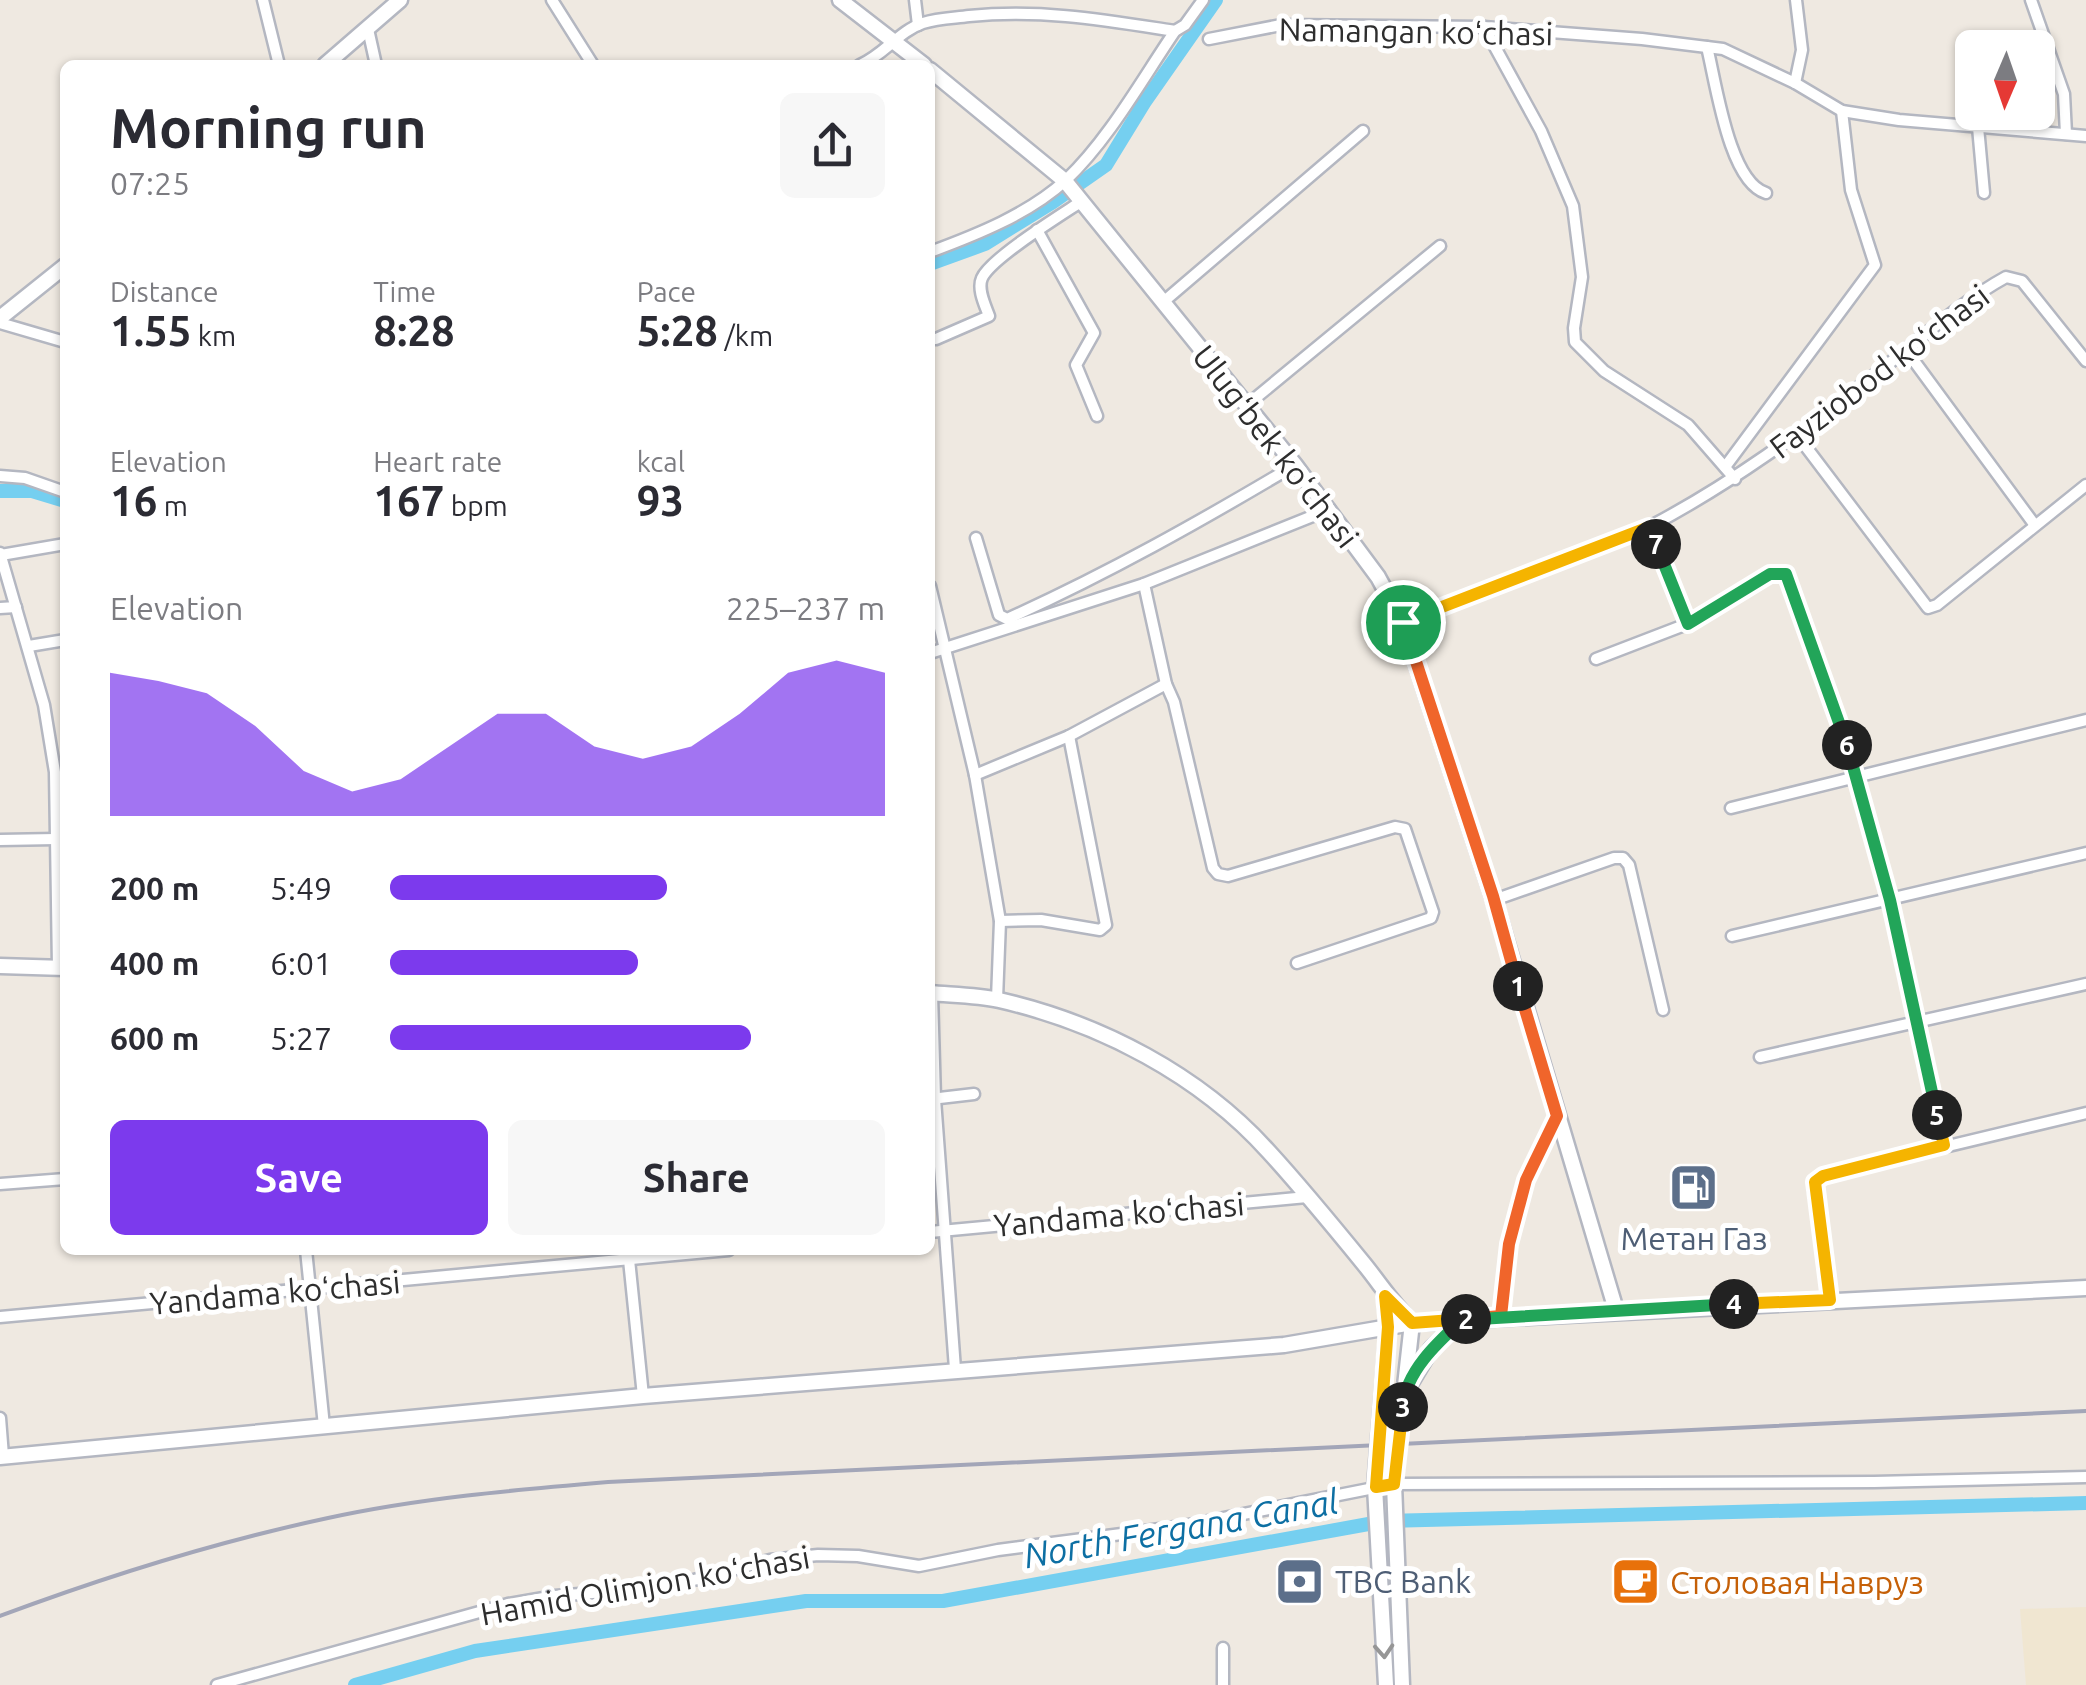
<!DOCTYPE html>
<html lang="en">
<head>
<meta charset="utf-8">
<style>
	:root { --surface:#fff; --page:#f7f7f7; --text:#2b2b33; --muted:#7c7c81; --accent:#7c3aed }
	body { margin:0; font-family:Ubuntu,sans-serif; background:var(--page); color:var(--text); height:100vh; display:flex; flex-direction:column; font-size:38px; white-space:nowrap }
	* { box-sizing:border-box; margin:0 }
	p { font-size:32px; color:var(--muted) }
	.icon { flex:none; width:55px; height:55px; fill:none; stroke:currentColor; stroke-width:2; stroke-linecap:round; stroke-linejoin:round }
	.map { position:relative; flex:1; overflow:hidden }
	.sheet { position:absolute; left:60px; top:60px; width:875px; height:1195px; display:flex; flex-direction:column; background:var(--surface); border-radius:15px; box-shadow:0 2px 8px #0004 }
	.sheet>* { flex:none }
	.needle { width:65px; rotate:182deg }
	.buttons { position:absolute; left:1955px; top:30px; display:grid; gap:20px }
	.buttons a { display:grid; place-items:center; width:100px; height:100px; border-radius:15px; background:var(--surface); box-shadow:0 2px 8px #0004; font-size:50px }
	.pin { position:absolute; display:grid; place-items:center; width:85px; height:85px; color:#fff; margin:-42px; border:5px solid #fff; border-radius:50%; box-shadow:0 2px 10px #0007 }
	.km { position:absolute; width:50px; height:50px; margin:-25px; border-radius:50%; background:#222; color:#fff; font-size:28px; line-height:50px; text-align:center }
	.round { display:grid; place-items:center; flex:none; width:105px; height:105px; border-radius:15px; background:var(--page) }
	.overview { display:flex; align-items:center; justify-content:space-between; height:170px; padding:0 50px }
	h1 { font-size:55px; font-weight:700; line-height:75px }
	.stats { display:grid; grid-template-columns:repeat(3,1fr); gap:15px; height:170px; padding:10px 50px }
	.stats div { display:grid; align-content:center }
	.stats b { font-size:42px; font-weight:700 }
	.stats small { font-size:28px; font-weight:400 }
	.stats p { font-size:28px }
	.chart { height:280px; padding:20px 50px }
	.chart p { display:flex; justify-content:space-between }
	.chart svg { width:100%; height:180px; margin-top:10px; fill:var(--accent); opacity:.7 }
	.cta { display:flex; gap:20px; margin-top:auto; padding:20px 50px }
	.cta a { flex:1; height:115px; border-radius:15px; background:var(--accent); color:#fff; font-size:40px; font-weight:700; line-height:115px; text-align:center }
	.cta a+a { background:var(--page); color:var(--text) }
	ul { padding:0 50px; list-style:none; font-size:32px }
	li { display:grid; grid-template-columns:160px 120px 1fr; align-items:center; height:75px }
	li i { height:25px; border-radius:12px; background:var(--accent) }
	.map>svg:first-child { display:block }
</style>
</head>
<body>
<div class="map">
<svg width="2086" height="1685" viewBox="0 0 2086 1685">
	<rect width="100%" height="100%" fill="#efe9e1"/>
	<path fill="#f0e6d1" d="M2086,1607V1685H2026L2020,1609Z"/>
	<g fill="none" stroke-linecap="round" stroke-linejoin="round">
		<g stroke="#75cff0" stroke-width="14">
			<path d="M930,264L985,244L1053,202L1106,165L1144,103L1216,0"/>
			<path d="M0,491H32L65,501"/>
			<path d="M355,1685L475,1651L806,1601H943L1385,1521L2086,1503"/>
		</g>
		<defs>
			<g id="street">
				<path d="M263,0L279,65"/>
				<path d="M552,0L593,65"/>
				<path d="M915,0L918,25"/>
				<path d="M2031,0L2064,94L2066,134"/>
				<path d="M1484,27L1541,131L1573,206L1582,277L1574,328L1575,342L1604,371L1688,425L1735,479"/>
				<path d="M368,29L376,65"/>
				<path d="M1209,39L1281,25L1484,27L1642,39L1723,49L1795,83L1842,111L1899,120L2086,136"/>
				<path d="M1707,47C1716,83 1729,182 1766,193"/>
				<path d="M860,65C884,55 899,31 923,23C938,18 954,18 969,16C1042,9 1104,20 1175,31"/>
				<path d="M1795,83L1802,50L1796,0"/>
				<path d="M1978,127L1984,193"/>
				<path d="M1037,230L1094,333L1076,365L1097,416"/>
				<path d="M930,252C976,235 1029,214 1066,180C1109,139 1141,81 1175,31L1185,25L1203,0"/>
				<path d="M1162,303L1363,131"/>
				<path d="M0,323L65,342"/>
				<path d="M936,339L989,316C985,305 977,289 982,278C991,258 1061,215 1082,201"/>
				<path d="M1906,350L2034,524"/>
				<path d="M1247,405L1440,246"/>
				<path d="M1797,435L1928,608L1937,605L2086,485"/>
				<path d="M1725,467L1875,265L1851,190L1842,111"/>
				<path d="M0,476L25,478L65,492"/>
				<path d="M1649,527L1687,624"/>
				<path d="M976,538L999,615L1007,619C1107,574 1201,521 1295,465"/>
				<path d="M0,553L44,705L55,772L58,968"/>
				<path d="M1,555L65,544"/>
				<path d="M1144,584L1166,684L1174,702L1213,868L1218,874L1228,876L1395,827L1405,829L1433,912L1431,918L1297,963"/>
				<path d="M930,586L975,775L1000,921L997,999"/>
				<path d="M0,608L16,607"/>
				<path d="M1403,623L1649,527C1731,484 1804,430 1877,373C1917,342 1962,301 2006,277L2022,281L2086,361"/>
				<path d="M29,646L65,640"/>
				<path d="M930,653L1144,584L1330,509"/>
				<path d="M1596,659L1687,624L1770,574H1786L1839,719L1890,900L1944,1145"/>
				<path d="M975,775L1069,736L1166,684"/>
				<path d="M1731,808L2086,720"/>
				<path d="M0,840L56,839"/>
				<path d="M1494,900L1614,858H1623L1629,865L1663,1010"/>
				<path d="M1000,921L1041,920L1100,930L1106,925L1069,736"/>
				<path d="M1732,936L2086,853"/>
				<path d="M932,993L935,1099L955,1369"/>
				<path d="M1760,1057L2086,984"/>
				<path d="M931,1099L974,1094"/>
				<path d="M0,1184L65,1179"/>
				<path d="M930,1232L1307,1197"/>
				<path d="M306,1250L324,1426"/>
				<path d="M628,1250L643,1396"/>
				<path d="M1830,1300L1814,1190L1815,1182L1823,1176L2086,1113"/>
				<path d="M0,1317L729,1250"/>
				<path d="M1501,1317L1509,1244L1526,1179L1557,1115"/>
				<path d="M0,1418L3,1456"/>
				<path d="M1223,1648V1685"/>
				<path d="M217,1685L508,1604L555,1596L667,1587L770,1560L818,1555L858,1556L919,1566L998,1550L1183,1526L1394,1484L1874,1482L2086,1477"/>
			</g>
			<g id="secondary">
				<path d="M840,0L924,65"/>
				<path d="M325,65L400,0"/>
				<path d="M930,70L1065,181L1295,465L1378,577L1403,623L1494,900L1616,1310"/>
				<path d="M0,318L65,266"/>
				<path d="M0,966L65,968"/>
				<path d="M930,993C952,995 977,995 999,1000C1100,1023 1200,1075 1269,1152C1302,1188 1333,1226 1364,1264C1381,1285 1392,1303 1412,1323L1394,1484L1402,1685"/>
				<path d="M1385,1296L1388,1327L1375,1487L1386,1685"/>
				<path d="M1406,1391L1431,1349L1462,1319"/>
				<path d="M0,1457L643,1396L1284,1345L1412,1323L2086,1288"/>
			</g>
		</defs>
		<use href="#street" stroke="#b4b7c1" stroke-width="15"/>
		<use href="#secondary" stroke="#b4b7c1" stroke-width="19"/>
		<use href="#street" stroke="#fff" stroke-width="10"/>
		<use href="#secondary" stroke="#fff" stroke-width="14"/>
		<path stroke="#a3a6b8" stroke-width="4" d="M0,1616C107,1576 216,1542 328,1518C420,1498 514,1490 608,1482L2086,1411"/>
	</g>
	<defs><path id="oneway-chevron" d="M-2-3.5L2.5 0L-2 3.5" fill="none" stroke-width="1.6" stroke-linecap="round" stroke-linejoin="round" transform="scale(2.5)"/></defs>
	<use stroke="#969696" href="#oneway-chevron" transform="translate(1384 1651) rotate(86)"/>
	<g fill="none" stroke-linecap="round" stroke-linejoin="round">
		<defs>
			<path id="split-1" d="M1403,622L1493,896L1518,986"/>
			<path id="split-2" d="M1466,1319L1501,1316L1509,1244L1526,1180L1557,1116L1518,986"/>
			<path id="split-3" d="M1403,1407L1394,1484L1376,1487L1388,1327L1385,1296L1412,1323L1466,1319"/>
			<path id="split-4" d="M1403,1407C1405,1372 1438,1342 1462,1320L1734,1304"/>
			<path id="split-5" d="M1734,1304L1830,1300L1815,1182L1823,1176L1944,1145L1937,1115"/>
			<path id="split-6" d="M1847,745L1890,900L1937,1115"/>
			<path id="split-7" d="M1656,544L1688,624L1770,574H1786L1847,745"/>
			<path id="split-8" d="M1403,622L1649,527L1656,544"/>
		</defs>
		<use href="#split-1" stroke="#fff" stroke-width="20"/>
		<use href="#split-2" stroke="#fff" stroke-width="20"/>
		<use href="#split-3" stroke="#fff" stroke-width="20"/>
		<use href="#split-4" stroke="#fff" stroke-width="20"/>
		<use href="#split-5" stroke="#fff" stroke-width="20"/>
		<use href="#split-6" stroke="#fff" stroke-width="20"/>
		<use href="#split-7" stroke="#fff" stroke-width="20"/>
		<use href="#split-8" stroke="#fff" stroke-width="20"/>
		<use href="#split-1" stroke="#f0652b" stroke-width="12"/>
		<use href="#split-2" stroke="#f0652b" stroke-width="12"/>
		<use href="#split-3" stroke="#f5b400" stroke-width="12"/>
		<use href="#split-4" stroke="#22a559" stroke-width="12"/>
		<use href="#split-5" stroke="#f5b400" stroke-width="12"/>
		<use href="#split-6" stroke="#22a559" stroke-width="12"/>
		<use href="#split-7" stroke="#22a559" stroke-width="12"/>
		<use href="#split-8" stroke="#f5b400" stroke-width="12"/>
	</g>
	<defs>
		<symbol id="fuel-square" viewBox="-11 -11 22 22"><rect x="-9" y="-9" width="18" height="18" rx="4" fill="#5c6f8a" stroke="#fff"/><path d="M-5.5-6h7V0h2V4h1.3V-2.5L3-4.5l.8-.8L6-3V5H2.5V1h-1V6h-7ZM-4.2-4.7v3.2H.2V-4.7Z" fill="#fff"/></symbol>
		<symbol id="bank-square" viewBox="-11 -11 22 22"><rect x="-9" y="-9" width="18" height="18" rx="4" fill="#5c6f8a" stroke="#fff"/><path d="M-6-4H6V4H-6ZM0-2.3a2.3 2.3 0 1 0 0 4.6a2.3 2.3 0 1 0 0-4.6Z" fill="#fff"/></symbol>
		<symbol id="cafe-square" viewBox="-11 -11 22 22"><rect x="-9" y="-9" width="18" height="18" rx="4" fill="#e8710a" stroke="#fff"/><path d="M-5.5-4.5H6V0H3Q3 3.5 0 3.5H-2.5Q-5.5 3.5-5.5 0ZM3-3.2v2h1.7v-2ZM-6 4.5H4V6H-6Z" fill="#fff"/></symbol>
	</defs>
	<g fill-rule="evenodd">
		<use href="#fuel-square" x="1666" y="1160" width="55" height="55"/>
		<use href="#bank-square" x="1272" y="1554" width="55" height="55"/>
		<use href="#cafe-square" x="1608" y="1554" width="55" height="55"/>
	</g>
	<g text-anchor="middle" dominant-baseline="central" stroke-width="10" stroke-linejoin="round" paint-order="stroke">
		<g font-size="32" fill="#2e2e2e" stroke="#fff">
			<text transform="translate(1416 31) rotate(1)">Namangan koʻchasi</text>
			<text transform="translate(1879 371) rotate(-37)">Fayziobod koʻchasi</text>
			<text transform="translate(1276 446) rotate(52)">Ulugʻbek koʻchasi</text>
			<text transform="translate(1119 1214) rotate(-5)">Yandama koʻchasi</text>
			<text transform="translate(275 1292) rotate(-5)">Yandama koʻchasi</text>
			<text transform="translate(645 1585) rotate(-10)">Hamid Olimjon koʻchasi</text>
		</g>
		<g font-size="32" fill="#4e5e75" stroke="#fff">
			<text x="1694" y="1238">Метан Газ</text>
			<text x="1335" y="1581" text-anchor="start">TBC Bank</text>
		</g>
		<g font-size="32" fill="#c56008" stroke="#fff" text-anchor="start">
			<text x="1670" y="1582">Столовая Навруз</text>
		</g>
		<g font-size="35" font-style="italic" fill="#0d6fa3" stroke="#fff">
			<text transform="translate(1181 1528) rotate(-10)">North Fergana Canal</text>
		</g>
	</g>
</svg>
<div class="buttons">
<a><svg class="needle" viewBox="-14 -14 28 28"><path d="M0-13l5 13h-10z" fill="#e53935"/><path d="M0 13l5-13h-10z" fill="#7c7c81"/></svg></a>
</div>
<div class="pin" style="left:1403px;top:622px;background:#1e9e55"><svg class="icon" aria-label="arrive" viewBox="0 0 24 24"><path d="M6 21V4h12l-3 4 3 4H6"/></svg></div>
<b class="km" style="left:1518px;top:986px">1</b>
<b class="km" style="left:1466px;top:1319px">2</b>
<b class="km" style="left:1403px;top:1407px">3</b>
<b class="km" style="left:1734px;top:1304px">4</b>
<b class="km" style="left:1937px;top:1115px">5</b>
<b class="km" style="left:1847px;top:745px">6</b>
<b class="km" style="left:1656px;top:544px">7</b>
<section class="sheet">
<div class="overview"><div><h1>Morning run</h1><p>07:25</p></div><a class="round"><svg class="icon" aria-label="share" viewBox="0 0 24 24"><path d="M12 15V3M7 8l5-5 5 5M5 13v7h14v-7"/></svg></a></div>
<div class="stats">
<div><p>Distance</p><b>1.55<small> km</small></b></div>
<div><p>Time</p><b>8:28</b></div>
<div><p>Pace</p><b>5:28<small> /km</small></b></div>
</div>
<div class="stats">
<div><p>Elevation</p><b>16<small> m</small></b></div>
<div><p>Heart rate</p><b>167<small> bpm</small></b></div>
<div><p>kcal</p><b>93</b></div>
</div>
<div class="chart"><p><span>Elevation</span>225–237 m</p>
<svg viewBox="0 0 160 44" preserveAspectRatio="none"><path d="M0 44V9L10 11L20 14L30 22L40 33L50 38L60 35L70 27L80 19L90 19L100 27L110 30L120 27L130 19L140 9L150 6L160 9V44z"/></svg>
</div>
<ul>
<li><b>200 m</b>5:49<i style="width:56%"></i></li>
<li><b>400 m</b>6:01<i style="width:50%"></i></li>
<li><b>600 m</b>5:27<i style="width:73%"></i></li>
</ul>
<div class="cta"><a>Save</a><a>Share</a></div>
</section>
</div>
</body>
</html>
